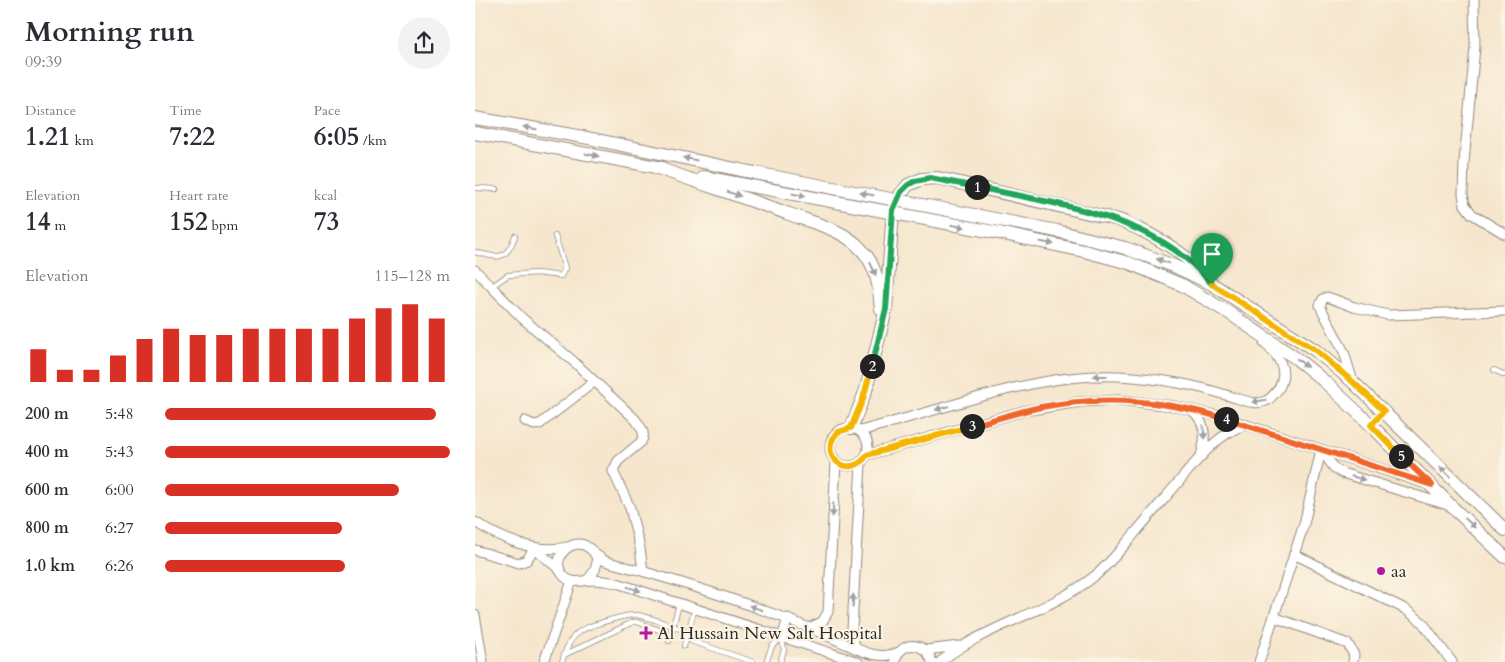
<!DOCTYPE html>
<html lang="en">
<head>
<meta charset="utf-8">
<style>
	:root { --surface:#fff; --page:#f2f2f3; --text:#2b2b33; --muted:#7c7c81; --accent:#d93025 }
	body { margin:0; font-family:Cardo,serif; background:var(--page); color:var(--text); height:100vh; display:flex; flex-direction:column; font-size:19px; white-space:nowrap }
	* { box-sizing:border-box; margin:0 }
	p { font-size:16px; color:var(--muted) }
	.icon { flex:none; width:28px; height:28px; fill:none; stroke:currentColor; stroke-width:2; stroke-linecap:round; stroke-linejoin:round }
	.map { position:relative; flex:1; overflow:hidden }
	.details { display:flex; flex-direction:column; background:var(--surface); width:475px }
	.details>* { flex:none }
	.pin { position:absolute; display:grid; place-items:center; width:42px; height:42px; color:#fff; margin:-51px -21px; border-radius:50% 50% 50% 0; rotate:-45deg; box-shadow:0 0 5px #0007 }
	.pin .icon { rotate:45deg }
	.km { position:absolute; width:25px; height:25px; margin:-12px; border-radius:50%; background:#222; color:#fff; font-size:14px; line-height:25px; text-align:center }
	.round { display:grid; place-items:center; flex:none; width:52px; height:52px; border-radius:26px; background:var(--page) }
	.summary { display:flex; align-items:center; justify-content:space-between; height:85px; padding:0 25px }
	h1 { font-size:28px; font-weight:800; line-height:38px }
	.stats { display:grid; grid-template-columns:repeat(3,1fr); gap:8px; height:85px; padding:5px 25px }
	.stats div { display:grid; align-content:center }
	.stats b { font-size:25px; font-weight:800 }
	.stats small { font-size:14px; font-weight:400 }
	.stats p { font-size:14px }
	.chart { height:140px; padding:10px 25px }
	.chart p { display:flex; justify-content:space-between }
	.chart svg { width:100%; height:90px; margin-top:5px; stroke:var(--accent); stroke-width:6 }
	ul { padding:0 25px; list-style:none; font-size:16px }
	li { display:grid; grid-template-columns:80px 60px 1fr; align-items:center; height:38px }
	li i { height:12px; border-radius:6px; background:var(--accent) }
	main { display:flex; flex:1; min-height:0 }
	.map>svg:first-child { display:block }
</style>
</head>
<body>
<main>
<section class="details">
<div class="summary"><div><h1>Morning run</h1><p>09:39</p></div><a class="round"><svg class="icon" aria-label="share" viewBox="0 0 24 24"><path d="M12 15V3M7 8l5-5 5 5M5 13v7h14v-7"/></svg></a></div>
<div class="stats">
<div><p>Distance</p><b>1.21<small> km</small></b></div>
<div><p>Time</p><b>7:22</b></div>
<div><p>Pace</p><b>6:05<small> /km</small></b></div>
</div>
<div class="stats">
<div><p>Elevation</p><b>14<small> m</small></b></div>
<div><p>Heart rate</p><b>152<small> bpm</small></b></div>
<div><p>kcal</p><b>73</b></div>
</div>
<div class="chart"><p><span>Elevation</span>115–128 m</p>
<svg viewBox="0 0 160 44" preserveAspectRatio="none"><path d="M5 44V28M15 44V38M25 44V38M35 44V31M45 44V23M55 44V18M65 44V21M75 44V21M85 44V18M95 44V18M105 44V18M115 44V18M125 44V13M135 44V8M145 44V6M155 44V13"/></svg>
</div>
<ul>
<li><b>200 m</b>5:48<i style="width:95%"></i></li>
<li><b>400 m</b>5:43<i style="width:100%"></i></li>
<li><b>600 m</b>6:00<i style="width:82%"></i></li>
<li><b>800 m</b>6:27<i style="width:62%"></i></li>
<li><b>1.0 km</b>6:26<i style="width:63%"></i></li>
</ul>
</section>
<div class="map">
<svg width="1030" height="662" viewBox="0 0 1030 662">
	<rect width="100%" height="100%" fill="#fcf5e5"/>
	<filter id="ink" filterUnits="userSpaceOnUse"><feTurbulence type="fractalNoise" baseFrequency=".02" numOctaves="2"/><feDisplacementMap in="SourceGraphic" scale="10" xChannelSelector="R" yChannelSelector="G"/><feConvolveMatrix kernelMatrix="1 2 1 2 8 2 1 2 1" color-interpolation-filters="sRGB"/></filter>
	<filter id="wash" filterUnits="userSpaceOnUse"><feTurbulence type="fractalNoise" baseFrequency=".0096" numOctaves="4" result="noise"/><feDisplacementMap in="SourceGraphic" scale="20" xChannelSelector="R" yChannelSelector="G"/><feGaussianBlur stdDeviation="1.12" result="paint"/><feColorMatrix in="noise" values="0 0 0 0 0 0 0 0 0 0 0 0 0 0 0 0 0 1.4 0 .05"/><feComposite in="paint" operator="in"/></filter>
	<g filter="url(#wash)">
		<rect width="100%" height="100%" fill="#f6e6cd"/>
	</g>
	<g filter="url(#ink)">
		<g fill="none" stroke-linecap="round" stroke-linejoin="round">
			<defs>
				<g id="service">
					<path d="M0,188L21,189"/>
					<path d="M0,252C23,258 31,262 40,236"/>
					<path d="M16,287L33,275L62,273L86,276L90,268L80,236"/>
					<path d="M1019,370L1030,375"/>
					<path d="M194,641L204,604"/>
					<path d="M216,641L278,662"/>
					<path d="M209,646L220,608"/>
					<path d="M89,655L158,622H162L187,631"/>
					<path d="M87,662C95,631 107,628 135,620C144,618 153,614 162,615C179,618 197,626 213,632"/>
					<path d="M291,662L297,646L307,638L309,650L305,662"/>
				</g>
				<g id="minor">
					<path d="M999,0L1000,47L989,162L988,194L990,205L997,214L1030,234"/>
					<path d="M0,270L47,318L98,361L160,419C165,426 172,433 166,442L143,461L138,471L155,508L165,548L168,571"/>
					<path d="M878,382L869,352L847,310L845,305L848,299L852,297L858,299L879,307L913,315L1030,311"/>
					<path d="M717,410C732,424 731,438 726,456"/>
					<path d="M50,421L59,425L65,424L119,382"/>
					<circle cx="374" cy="447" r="19"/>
					<path d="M385,431C419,422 453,412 487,402C539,387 588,374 643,376C680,378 718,384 754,396C766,399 779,406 791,401C797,398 800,393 804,388C814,369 803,355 789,343"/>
					<path d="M846,450L860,469L867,473L973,505"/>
					<path d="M392,455L548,411L605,402L644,400L699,406L744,416L952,484"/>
					<path d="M0,522C26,539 61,554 92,547"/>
					<path d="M59,548L85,570"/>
					<path d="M0,550L44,563L52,560L59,548"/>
					<path d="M120,554L130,561C143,565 157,568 170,572C236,591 301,612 364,641C383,649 404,662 424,652"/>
					<path d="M819,554L930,609L947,622L977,662"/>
					<path d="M112,580C122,571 127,557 114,548C98,535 75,557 87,574C96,586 107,580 119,580C127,580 134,582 142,583L383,662"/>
					<path d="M0,615L8,662"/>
					<path d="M799,617L873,644L879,655L878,662"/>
					<path d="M336,627L347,622L353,612L361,462"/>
					<path d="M307,638L313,618"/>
					<path d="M381,649L378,639L377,629L386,463"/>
					<path d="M451,650L484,646"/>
					<path d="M69,662L97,581"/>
					<path d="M420,662C425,639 451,641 457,662"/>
					<path d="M465,662C512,624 574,613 621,575C635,563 647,548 660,533C675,515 691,497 707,478C724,458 744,433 770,425"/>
					<path d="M784,662L829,524L846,450"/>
				</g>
				<g id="secondary">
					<path d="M0,118L108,137L280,173"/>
					<path d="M0,133L187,168"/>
					<path d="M180,167C225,183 270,198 314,214C338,223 368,229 386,249C402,266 404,286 406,309"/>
					<path d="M228,177L276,186"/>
					<path d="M525,220L582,231L650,248L699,266L737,284L840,350L878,382L1030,530"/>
					<path d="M524,233L609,251L654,263L707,285L754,313L822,359L849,381L896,425L975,505L1030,557"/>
					<path d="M376,428L391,390L411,309L418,210L421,200L433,185L447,179L463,178L644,220C675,233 710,251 732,278"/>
				</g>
			</defs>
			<use href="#service" stroke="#90887c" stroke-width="6"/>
			<use href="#minor" stroke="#90887c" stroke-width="11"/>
			<use href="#secondary" stroke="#90887c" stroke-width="14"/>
			<use href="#service" stroke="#fff" stroke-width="4.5"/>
			<use href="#minor" stroke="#fff" stroke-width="9"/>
			<use href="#secondary" stroke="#fff" stroke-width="12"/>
			<defs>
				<g id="secondary-bridge">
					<path d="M280,173L525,220"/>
					<path d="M276,186L524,233"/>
				</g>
			</defs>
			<use href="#secondary-bridge" stroke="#90887c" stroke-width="14" stroke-linecap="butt"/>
			<use href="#secondary-bridge" stroke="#fff" stroke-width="12"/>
		</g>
		<defs><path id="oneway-solid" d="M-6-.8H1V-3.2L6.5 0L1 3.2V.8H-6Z" transform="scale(1.25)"/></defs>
		<g fill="#a0a0a0">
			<use href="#oneway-solid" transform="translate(55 128) rotate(-169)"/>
			<use href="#oneway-solid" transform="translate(117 155) rotate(11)"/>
			<use href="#oneway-solid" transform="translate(215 159) rotate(-169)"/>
			<use href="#oneway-solid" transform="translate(259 194) rotate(19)"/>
			<use href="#oneway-solid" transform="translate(392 194) rotate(-169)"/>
			<use href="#oneway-solid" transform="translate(324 195) rotate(11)"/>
			<use href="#oneway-solid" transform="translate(483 226) rotate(10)"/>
			<use href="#oneway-solid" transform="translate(572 243) rotate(11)"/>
			<use href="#oneway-solid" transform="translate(688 261) rotate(-160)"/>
			<use href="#oneway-solid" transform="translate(398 269) rotate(66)"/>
			<use href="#oneway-solid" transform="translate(827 363) rotate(39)"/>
			<use href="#oneway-solid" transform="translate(625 376) rotate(-180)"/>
			<use href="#oneway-solid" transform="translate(784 401) rotate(171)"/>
			<use href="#oneway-solid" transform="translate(467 408) rotate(164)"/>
			<use href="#oneway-solid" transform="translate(729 432) rotate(82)"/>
			<use href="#oneway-solid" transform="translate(970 472) rotate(-136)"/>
			<use href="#oneway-solid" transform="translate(883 478) rotate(16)"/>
			<use href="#oneway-solid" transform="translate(358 510) rotate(93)"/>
			<use href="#oneway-solid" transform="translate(995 523) rotate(43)"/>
			<use href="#oneway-solid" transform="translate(159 589) rotate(17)"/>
			<use href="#oneway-solid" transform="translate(378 601) rotate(-87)"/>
			<use href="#oneway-solid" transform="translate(281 608) rotate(-161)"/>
		</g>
	</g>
	<g fill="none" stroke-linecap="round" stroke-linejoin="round" filter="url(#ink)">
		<defs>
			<path id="split-1" d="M502,187C583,205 681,215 737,284"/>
			<path id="split-2" d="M397,366L411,309L418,210L426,192L433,185L440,181L455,178L502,187"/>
			<path id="split-3" d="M397,366L388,399L376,428L363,432C340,455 375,482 392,455L497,426"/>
			<path id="split-4" d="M497,426C520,419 543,412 566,407C628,395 691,400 751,419"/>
			<path id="split-5" d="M751,419L957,485L926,456"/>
			<path id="split-6" d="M737,284L840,350L878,382L909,411L896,425L926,456"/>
		</defs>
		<use href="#split-1" stroke="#fff" stroke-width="10"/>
		<use href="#split-2" stroke="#fff" stroke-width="10"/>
		<use href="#split-3" stroke="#fff" stroke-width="10"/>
		<use href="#split-4" stroke="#fff" stroke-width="10"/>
		<use href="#split-5" stroke="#fff" stroke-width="10"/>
		<use href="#split-6" stroke="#fff" stroke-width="10"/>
		<use href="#split-1" stroke="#22a559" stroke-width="6"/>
		<use href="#split-2" stroke="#22a559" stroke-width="6"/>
		<use href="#split-3" stroke="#f5b400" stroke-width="6"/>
		<use href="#split-4" stroke="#f0652b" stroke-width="6"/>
		<use href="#split-5" stroke="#f0652b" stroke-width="6"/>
		<use href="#split-6" stroke="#f5b400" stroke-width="6"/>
	</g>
	<g fill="#b5179e" stroke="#fcf5e5" stroke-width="2">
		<circle cx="906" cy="571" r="5"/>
		<path d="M168.5 625.5h5v5h5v5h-5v5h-5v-5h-5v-5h5z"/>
	</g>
	<g text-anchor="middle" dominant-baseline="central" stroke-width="4" stroke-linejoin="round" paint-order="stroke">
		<g font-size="18" fill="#2b2b2b" stroke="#fcf5e5" text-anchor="start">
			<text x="916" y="571">aa</text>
			<text x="182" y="633">Al Hussain New Salt Hospital</text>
		</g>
	</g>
</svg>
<div class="pin" style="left:737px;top:284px;background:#1e9e55"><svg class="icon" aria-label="arrive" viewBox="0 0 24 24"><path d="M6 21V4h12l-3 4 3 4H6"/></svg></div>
<b class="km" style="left:502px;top:187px">1</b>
<b class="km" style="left:397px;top:366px">2</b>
<b class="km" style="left:497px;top:426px">3</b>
<b class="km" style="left:751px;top:419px">4</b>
<b class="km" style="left:926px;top:456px">5</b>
</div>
</main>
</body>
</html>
